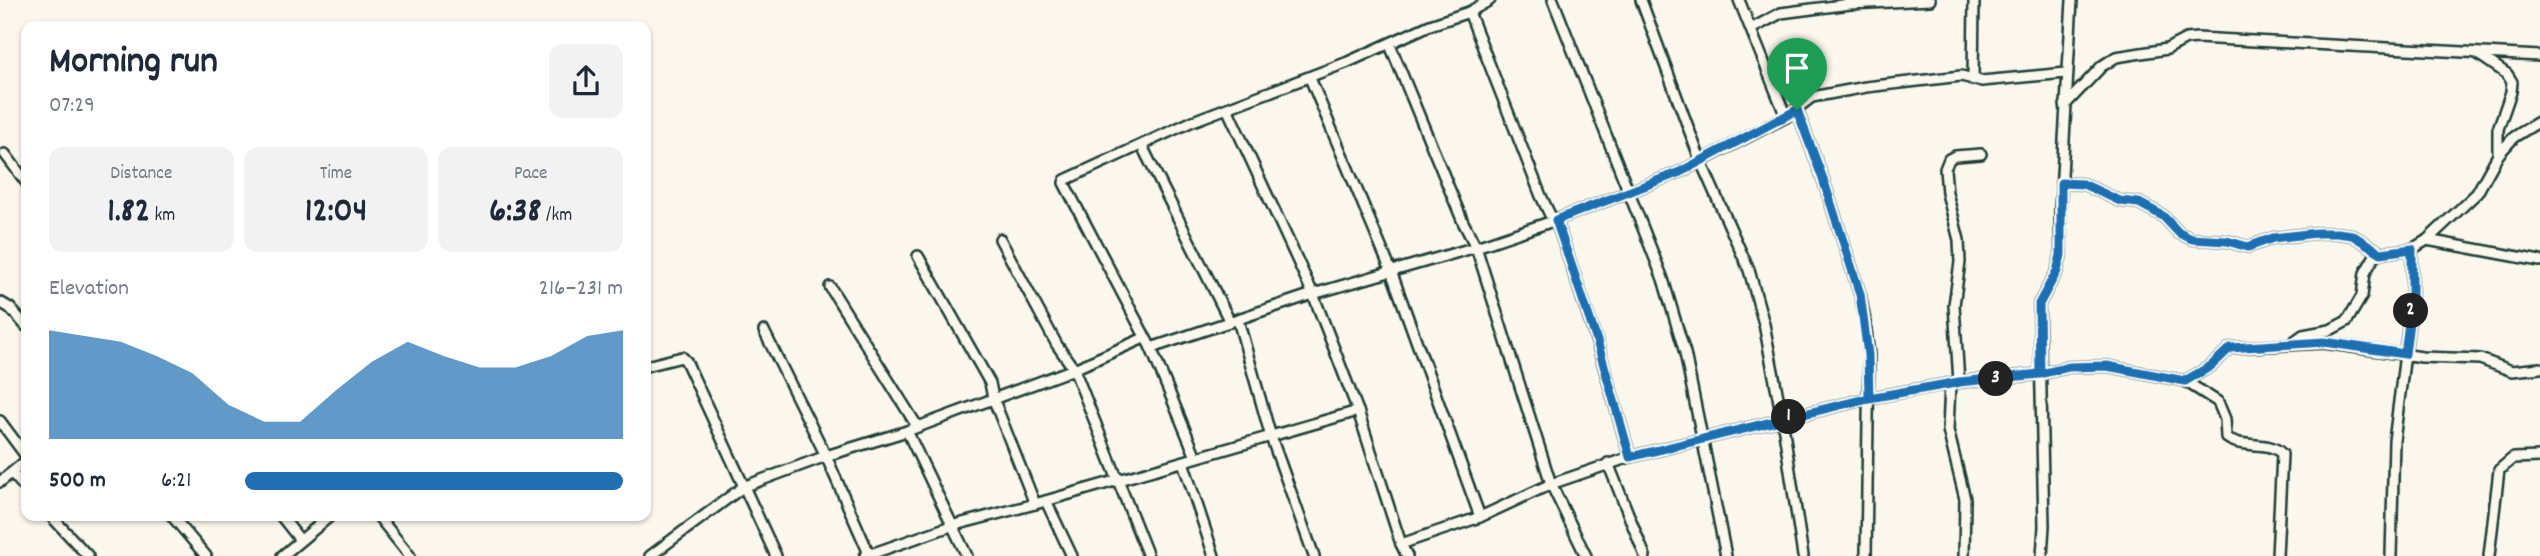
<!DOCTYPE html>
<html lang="en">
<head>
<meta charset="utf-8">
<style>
	:root { --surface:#fff; --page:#f2f2f3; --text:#1f2937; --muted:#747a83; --accent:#1f6fb2 }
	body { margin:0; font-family:Dekko,sans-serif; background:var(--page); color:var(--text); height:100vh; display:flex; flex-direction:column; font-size:26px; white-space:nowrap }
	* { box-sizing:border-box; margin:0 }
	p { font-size:23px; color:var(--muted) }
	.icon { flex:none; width:38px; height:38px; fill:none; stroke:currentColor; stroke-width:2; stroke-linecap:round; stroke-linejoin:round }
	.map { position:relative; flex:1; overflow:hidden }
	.sheet { position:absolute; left:21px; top:21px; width:630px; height:500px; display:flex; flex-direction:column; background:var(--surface); border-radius:14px; box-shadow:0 2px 5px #0004 }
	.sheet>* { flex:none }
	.pin { position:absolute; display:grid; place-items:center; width:60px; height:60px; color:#fff; margin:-72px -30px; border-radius:50% 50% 50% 0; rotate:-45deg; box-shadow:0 0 7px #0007 }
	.pin .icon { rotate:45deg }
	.km { position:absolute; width:35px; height:35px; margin:-18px; border-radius:50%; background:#222; color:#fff; font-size:19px; line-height:35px; text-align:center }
	.round { display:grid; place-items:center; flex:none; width:74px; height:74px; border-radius:14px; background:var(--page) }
	.head { display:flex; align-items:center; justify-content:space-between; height:119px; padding:0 28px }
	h1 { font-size:38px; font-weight:800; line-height:52px }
	.stats { display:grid; grid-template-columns:repeat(3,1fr); gap:10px; height:119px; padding:7px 28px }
	.stats div { display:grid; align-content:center; border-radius:14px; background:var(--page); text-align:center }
	.stats b { font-size:35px; font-weight:800 }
	.stats small { font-size:19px; font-weight:400 }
	.stats p { font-size:19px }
	.chart { height:196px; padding:14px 28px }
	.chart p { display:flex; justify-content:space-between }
	.chart svg { width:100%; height:126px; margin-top:7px; fill:var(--accent); opacity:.7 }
	ul { padding:0 28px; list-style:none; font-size:23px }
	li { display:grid; grid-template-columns:112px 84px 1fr; align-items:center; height:52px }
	li i { height:18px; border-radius:9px; background:var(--accent) }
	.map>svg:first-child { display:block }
</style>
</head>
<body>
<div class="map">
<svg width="2540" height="556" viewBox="0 0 2540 556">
	<rect width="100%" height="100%" fill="#fbf7ec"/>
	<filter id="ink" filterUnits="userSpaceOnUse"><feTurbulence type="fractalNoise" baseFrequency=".0143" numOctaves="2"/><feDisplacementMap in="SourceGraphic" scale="14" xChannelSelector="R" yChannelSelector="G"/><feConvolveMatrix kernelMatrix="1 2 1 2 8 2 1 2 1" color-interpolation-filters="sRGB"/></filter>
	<g filter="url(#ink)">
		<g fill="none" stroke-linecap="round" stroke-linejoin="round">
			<defs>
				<g id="street">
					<path d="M1553,0L1663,279L1685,353L1726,556"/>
					<path d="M1641,0L1701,162L1749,270L1764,324L1782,418L1803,556"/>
					<path d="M1739,0L1786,117"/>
					<path d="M1469,12L1541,196L1550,215L1556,220L1597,342L1630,457"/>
					<path d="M1751,29L1781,13L1850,4L1930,0"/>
					<path d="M1390,45L1463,222L1476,247L1551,484L1586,556"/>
					<path d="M2478,54L2507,74L2512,82L2511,92L2498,129V155"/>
					<path d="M1310,78L1391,271L1480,517"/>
					<path d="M1973,80L1974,0"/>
					<path d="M2065,105L2102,66L2116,57L2167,49L2186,39L2197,38L2540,56"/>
					<path d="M1227,108L1313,294L1358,411L1401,544L1407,556"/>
					<path d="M1797,110L1823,179L1860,294L1865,321L1869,355L1866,556"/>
					<path d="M1142,146L1230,322"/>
					<path d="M5,154L26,182"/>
					<path d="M2061,183L2083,184L2120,201L2139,203L2163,216L2179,233L2192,239L2227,241L2248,247L2273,238L2316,233H2337L2352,235L2381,253"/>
					<path d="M1000,239L1057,345L1074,369L1148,556"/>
					<path d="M2427,240L2540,261"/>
					<path d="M918,256L990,383L993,398L1035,504"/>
					<path d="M830,287L917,426"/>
					<path d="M0,302L10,308L26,326"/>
					<path d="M1238,320L1271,437L1314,556"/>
					<path d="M764,331L826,456L870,556"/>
					<path d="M2292,343L2303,335L2330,330L2347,321L2362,296L2365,273L2374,257L2381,253L2412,249L2427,240L2477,193L2498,155L2514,137L2540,121"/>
					<path d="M1151,348L1313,294L1476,247L1556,220L1680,172L1786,117L1812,97L1866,87L1961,76L1982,81L2066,73"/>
					<path d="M646,366L682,357L686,361L776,556"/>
					<path d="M2185,381L2211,366L2230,348L2324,343L2422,357L2480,359L2512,371L2540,368"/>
					<path d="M1959,382L1954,305L1960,262L1959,240L1947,193L1945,169L1949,159L1955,156L1981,154"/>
					<path d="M1950,384L1948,430L1965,499L1964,556"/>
					<path d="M0,421L26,456"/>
					<path d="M907,431L967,556"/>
					<path d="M1196,457L1151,348L1064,183L1065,180L1193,121L1348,62L1430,25L1469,12L1490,0"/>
					<path d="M1183,462L1214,556"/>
					<path d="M1608,463L1645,556"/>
					<path d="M12,473L26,489"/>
					<path d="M0,482L26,461"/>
					<path d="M1046,501L1072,556"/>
					<path d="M51,516L88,556"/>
					<path d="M172,516L206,556"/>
					<path d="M281,516L300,540"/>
					<path d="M378,516L410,556"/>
					<path d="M1401,544L1480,517L1551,484L1630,457L1869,398L1959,382L2040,374L2069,367L2107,366L2185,381L2218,402L2225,419L2226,437C2242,450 2268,439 2282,454L2277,556"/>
					<path d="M282,556L330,516"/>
					<path d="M650,556L743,487L826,456L907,431L1074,369L1144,338"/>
					<path d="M865,556L951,526L1035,504L1358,411"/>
					<path d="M2042,556L2044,526L2039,304L2057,271L2061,255L2060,210L2072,0"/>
					<path d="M2391,556L2394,441L2412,298V249"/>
					<path d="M2489,556L2499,470L2513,458L2540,457"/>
				</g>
			</defs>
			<use href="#street" stroke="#1f3d34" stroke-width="14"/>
			<use href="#street" stroke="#fbf7ec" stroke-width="9"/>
		</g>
	</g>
	<g fill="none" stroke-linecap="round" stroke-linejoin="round" filter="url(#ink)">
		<defs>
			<path id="route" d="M1797,110L1680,172L1556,220L1597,341L1630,457L1869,398L1959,382L2040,374L2069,367L2107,366L2185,381L2211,366L2230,348L2324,342L2405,354L2412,298V249L2381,253L2352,235L2337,233H2316L2273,238L2248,247L2227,241L2192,239L2179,233L2163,216L2139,203L2120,201L2083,184L2061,183V255L2057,271L2039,304L2040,374L1959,382L1950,384L1869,398L1868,355L1860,294L1823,179L1797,110"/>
		</defs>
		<use href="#route" stroke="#fff" stroke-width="14"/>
		<use href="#route" stroke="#1f6fb2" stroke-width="9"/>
	</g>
</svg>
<div class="pin" style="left:1797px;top:110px;background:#1e9e55"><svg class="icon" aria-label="arrive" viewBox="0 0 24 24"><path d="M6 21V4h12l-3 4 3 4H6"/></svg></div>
<b class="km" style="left:1789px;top:417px">1</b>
<b class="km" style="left:2411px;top:311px">2</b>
<b class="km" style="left:1996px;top:379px">3</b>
<section class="sheet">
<div class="head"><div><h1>Morning run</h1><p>07:29</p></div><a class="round"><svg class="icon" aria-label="share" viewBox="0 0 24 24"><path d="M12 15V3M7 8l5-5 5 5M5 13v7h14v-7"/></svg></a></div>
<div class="stats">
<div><p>Distance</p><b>1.82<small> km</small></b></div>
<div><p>Time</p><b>12:04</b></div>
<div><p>Pace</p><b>6:38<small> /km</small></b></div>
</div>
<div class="chart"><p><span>Elevation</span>216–231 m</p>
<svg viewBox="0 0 160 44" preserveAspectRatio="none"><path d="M0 44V6L10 8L20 10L30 15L40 21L50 32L60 38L70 38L80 27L90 17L100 10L110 15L120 19L130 19L140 15L150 8L160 6V44z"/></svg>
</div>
<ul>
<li><b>500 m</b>6:21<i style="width:100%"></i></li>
</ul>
</section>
</div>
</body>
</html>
